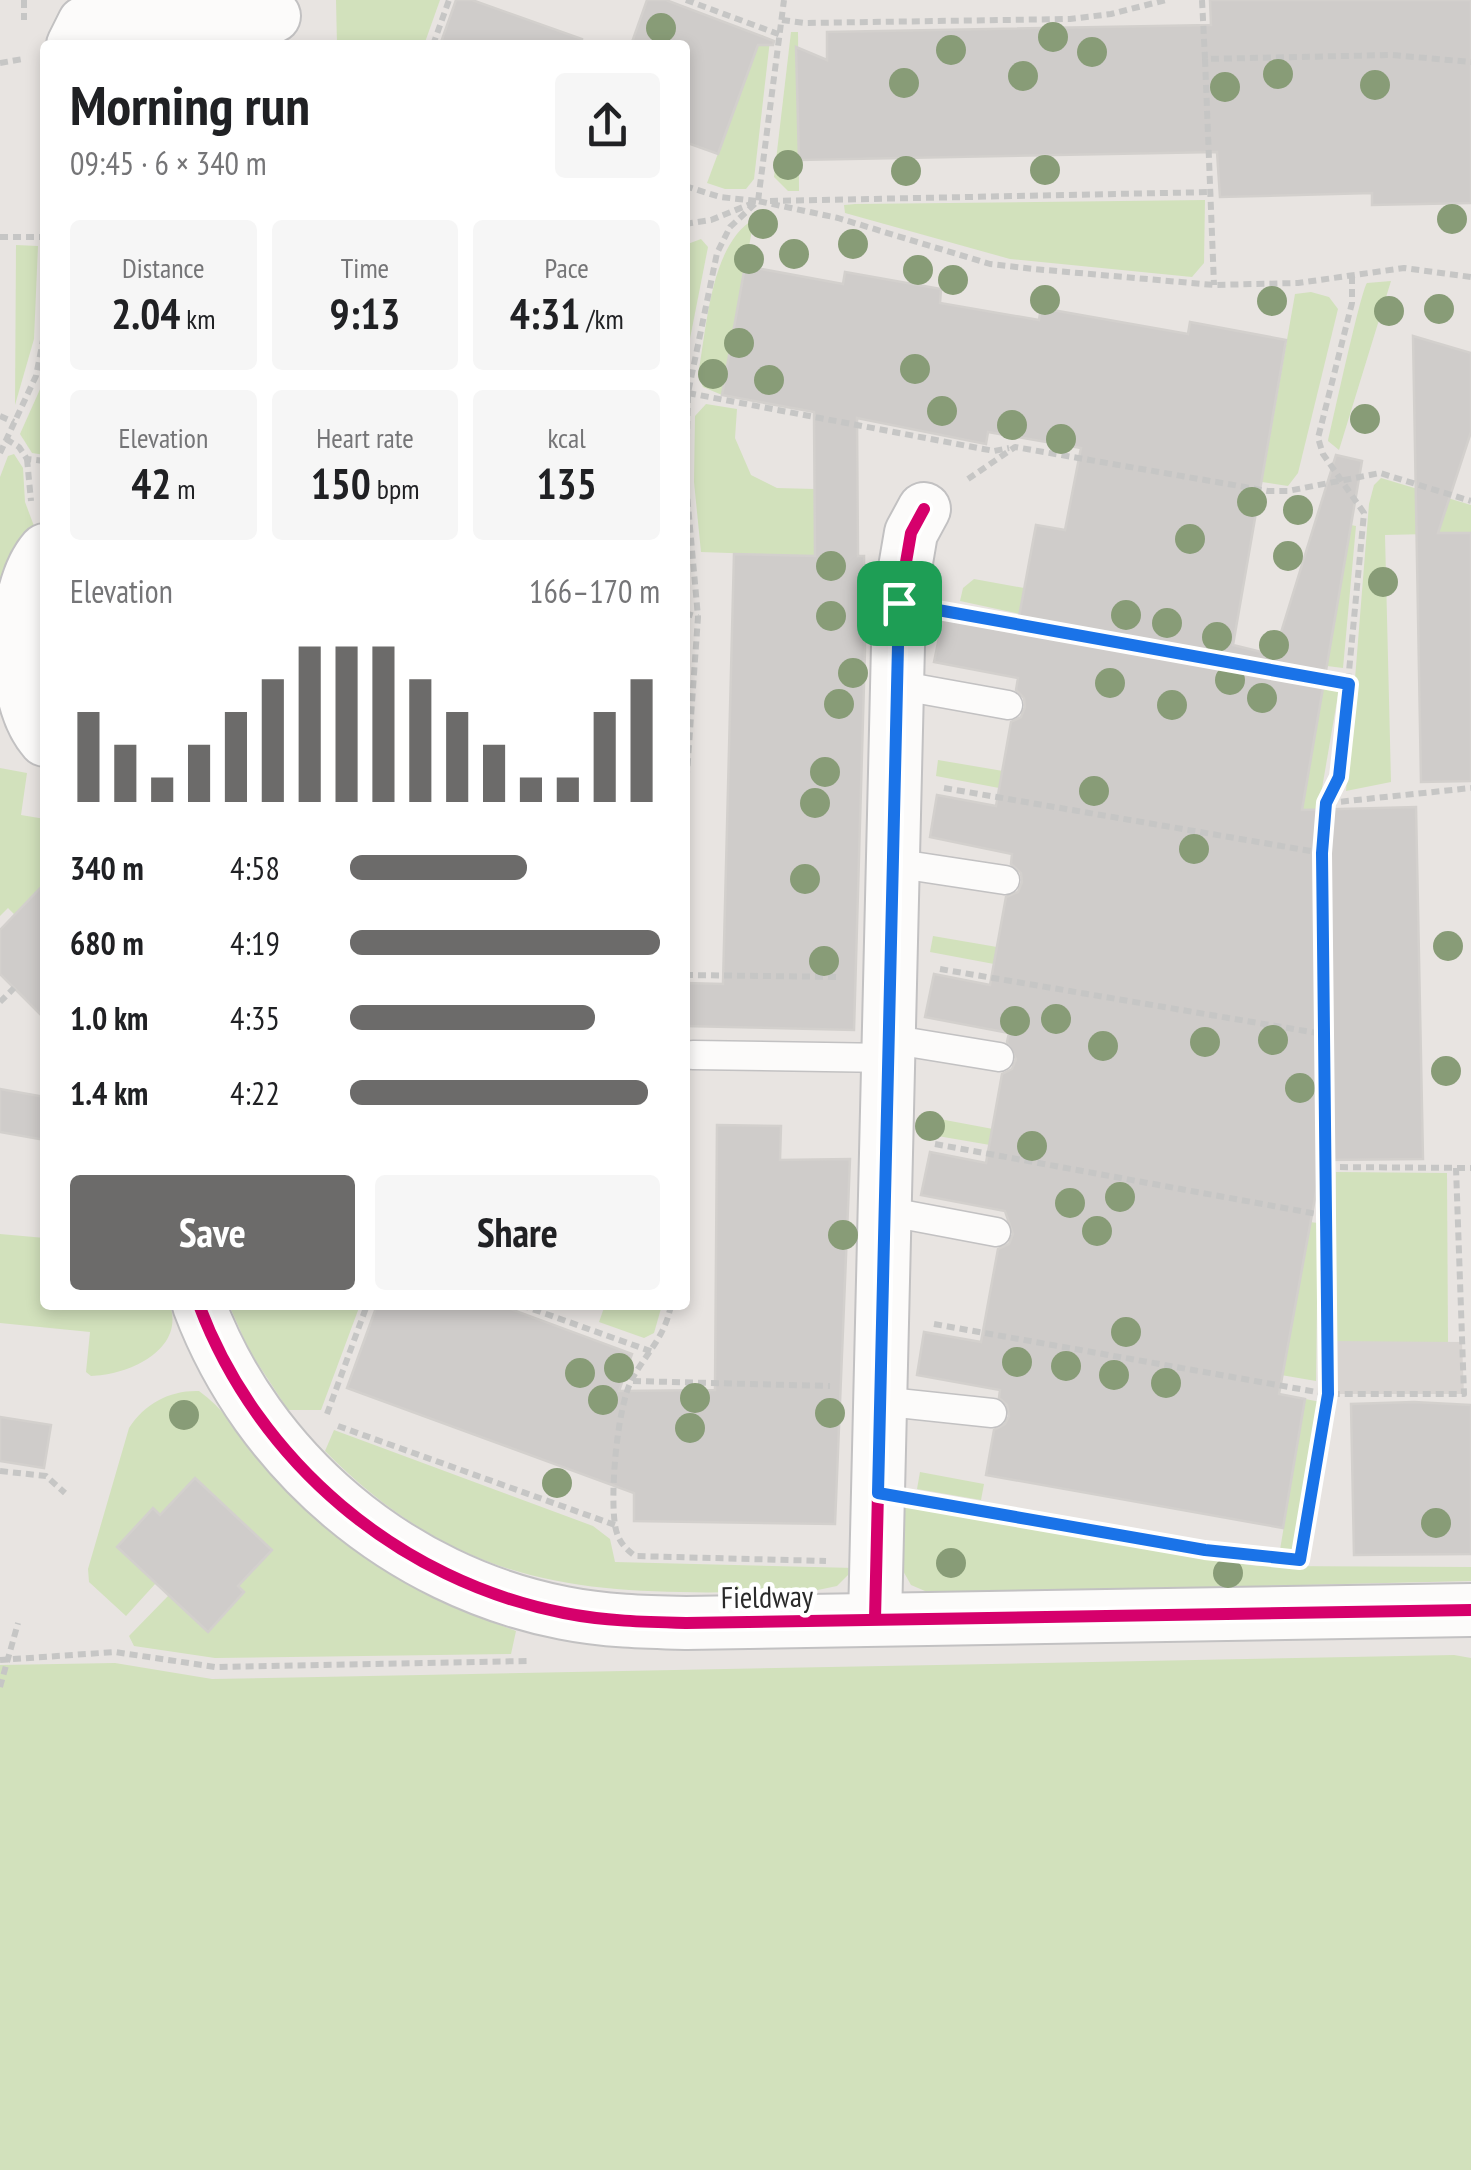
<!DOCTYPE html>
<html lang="en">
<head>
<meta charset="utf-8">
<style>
	:root { --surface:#fff; --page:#f6f6f6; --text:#202124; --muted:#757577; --accent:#6c6b6a }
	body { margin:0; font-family:"PT Sans Narrow",sans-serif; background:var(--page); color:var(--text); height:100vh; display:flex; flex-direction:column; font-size:38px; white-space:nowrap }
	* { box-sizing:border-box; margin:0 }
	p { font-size:32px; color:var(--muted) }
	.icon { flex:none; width:55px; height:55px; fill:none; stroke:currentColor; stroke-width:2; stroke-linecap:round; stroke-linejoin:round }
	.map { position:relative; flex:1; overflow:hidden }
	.drawer { position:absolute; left:40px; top:40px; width:650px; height:1270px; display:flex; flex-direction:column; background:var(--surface); border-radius:10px; box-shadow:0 5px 15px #0003 }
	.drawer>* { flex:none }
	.pin { position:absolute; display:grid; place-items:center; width:85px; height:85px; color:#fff; margin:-42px; border-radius:20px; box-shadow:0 5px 15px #0006 }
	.round { display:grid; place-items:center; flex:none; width:105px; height:105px; border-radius:10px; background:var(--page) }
	.summary { display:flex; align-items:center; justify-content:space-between; height:170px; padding:0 30px }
	h1 { font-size:55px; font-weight:600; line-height:75px }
	.metrics { display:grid; grid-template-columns:repeat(3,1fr); gap:15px; height:170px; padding:10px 30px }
	.metrics div { display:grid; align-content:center; border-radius:10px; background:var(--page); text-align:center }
	.metrics b { font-size:42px; font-weight:600 }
	.metrics small { font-size:28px; font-weight:400 }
	.metrics p { font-size:28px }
	.chart { height:280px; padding:20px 30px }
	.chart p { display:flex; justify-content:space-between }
	.chart svg { width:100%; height:180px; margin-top:10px; stroke:var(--accent); stroke-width:6 }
	.button { display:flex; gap:20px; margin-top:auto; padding:20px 30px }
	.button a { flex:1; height:115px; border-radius:10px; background:var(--accent); color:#fff; font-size:40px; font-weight:600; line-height:115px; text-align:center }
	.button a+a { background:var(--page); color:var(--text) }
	ul { padding:0 30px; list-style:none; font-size:32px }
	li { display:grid; grid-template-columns:160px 120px 1fr; align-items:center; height:75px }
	li i { height:25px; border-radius:12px; background:var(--accent) }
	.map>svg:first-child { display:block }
</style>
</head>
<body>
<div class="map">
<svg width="1471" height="2170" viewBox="0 0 1471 2170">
	<rect width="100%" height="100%" fill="#e8e4e1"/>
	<g fill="#d2e1bc">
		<path d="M336,0H440L424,45H337Z"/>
		<path d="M791,32H798L799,191H788L774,177Z"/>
		<path d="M762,35L770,40L754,179L746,189H725L707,183Z"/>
		<path d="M1205,200L1204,263L1192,277L1010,259L845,213L844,205L855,204Z"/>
		<path d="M754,219L722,395L703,387L698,375C707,328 710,245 754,219Z"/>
		<path d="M701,239L708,247L685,364V245Z"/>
		<path d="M16,245L38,246L34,339L15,405Z"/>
		<path d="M1391,281L1339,450L1328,441C1333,420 1361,290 1367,283Z"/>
		<path d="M1311,292L1329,297L1338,309L1298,473L1288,486L1262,482L1295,294Z"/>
		<path d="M41,387H45V455L32,453L20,434Z"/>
		<path d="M706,404L737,409L735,438L751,475L777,488L815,489V556L701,552L694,482L695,416Z"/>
		<path d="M14,454L23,468L25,502L34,526L0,622V477L8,456Z"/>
		<path d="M1381,478L1471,505V533L1385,535L1391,782L1346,791L1369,504L1374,485Z"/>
		<path d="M1351,525L1356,526L1343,668L1327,666Z"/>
		<path d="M974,579L1024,588L1020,614L960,601L963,588Z"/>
		<path d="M1323,687L1339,689L1313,841L1297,838Z"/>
		<path d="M938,760L1003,771L999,788L936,776Z"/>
		<path d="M0,768L27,773L21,815L45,819V883L15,915L8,908L0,916Z"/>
		<path d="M933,936L997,947L994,964L930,952Z"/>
		<path d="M929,1117L993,1129L990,1145L926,1134Z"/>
		<path d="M1336,1172L1447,1173L1448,1342H1336Z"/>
		<path d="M1310,1222L1318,1223L1316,1381L1281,1375Z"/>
		<path d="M0,1234L45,1238V1305H170C185,1350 129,1375 91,1376L86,1372L90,1332L0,1323Z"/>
		<path d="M229,1305H360L321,1410H288L249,1350Z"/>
		<path d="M605,1305H662L654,1333L644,1338L599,1322Z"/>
		<path d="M199,1391C232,1414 252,1456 280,1485C347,1555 426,1597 516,1631L511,1654L215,1658L134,1646L129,1636L169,1595L208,1632L244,1593L238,1586L271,1550L195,1478L160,1515L117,1547L156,1583L126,1616L89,1582L88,1569L129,1428C145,1403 171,1390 199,1391Z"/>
		<path d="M1305,1399L1321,1402L1295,1553L1280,1550Z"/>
		<path d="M334,1430L593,1526L610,1539L615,1562L855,1568L837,1586L813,1591C614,1594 477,1605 325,1451Z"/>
		<path d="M920,1472L984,1484L981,1500L917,1489Z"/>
		<path d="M900,1501L1179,1555L1257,1566L1471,1567V1581L932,1594L911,1585L898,1562Z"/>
		<path d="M1454,1655L1471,1658V2170H0V1665L115,1663L212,1679Z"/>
	</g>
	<path fill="#d8d4d1" d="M1327,1341L1462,1342L1464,1394H1328Z"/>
	<g fill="#cfccca" stroke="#d3d0cd" stroke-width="2.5">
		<path d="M456,0H472L582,39L581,45H440Z"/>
		<path d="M647,0H666L774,41L773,45H758L718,154L685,142V45H631Z"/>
		<path d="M1210,0H1471V203L1372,205V193L1220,197L1217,152L799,160L796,47L827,60V32L1211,25Z"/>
		<path d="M745,266L843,284L845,272L941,289L940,303L1039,320L1041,308L1188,334L1190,322L1286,340L1233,645L1274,655L1336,455L1362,461L1302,810L1416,807L1423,1159L1322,1160L1279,1394L1305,1399L1283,1528L986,1475L994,1430L1005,1424L1009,1416L1007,1405L999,1398L1000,1390L917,1375L924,1332L981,1342L998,1249L1009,1244L1013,1234L1005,1211L921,1195L930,1152L986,1163L1002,1074L1012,1069L1016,1059L1007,1042L1009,1033L925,1017L934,974L990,985L1006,897L1018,892L1022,882L1021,873L1011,864L1012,854L930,837L937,795L996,806L1011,722L1021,717L1025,707L1024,698L1016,690L1018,678L934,662L943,619L1016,633L1036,525L1065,530L1081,448L988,432L986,444L857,418L858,556H864L865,649L854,1030L685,1026L687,983L723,984L734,554L815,556L814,412L722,395Z"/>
		<path d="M1413,336L1471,353V432L1438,533H1471V781L1421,782Z"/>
		<path d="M45,883V1019L0,974V930Z"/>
		<path d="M0,1089L45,1097V1140L0,1132Z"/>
		<path d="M717,1125L781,1126L780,1160L850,1159L835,1524L634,1521V1493L347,1388L377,1305H500L632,1354L619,1391L715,1390Z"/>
		<path d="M1414,1402L1471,1405V1554L1354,1555L1351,1404Z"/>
		<path d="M0,1417L51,1425L44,1468L0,1461Z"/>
		<path d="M195,1478L272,1550L238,1586L244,1592L208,1632L117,1547L153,1508L160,1515Z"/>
	</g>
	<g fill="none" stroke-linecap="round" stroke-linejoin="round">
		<defs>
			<g id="service">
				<path d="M897,685L1008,705"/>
				<path d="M893,863L1005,880"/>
				<path d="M889,1039L999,1057"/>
				<path d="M693,1055L889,1058"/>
				<path d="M885,1211L996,1232"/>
				<path d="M879,1401L992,1413"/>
			</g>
			<g id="minor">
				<path d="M73,45L84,23L97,19L274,16"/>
				<path d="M45,550C10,590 9,700 45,740"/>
				<path d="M199,1305C258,1462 399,1581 564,1613C604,1621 645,1622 686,1623L1471,1610"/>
				<path d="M875,1619L899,603L911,533L924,509"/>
			</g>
		</defs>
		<use href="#service" stroke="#c2c1c2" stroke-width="31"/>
		<use href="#minor" stroke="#c2c1c2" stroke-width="56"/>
		<g stroke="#c6c6c5" stroke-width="6" stroke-dasharray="8 5" stroke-linecap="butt">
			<path d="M24,0V20"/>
			<path d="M686,0L781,35"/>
			<path d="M1202,0L1205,59L1392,55L1471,62"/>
			<path d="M782,20L804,23L1070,19L1111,14L1166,0"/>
			<path d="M433,45L449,0"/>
			<path d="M1205,59L1214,285"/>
			<path d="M0,63L23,59"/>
			<path d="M685,186L720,197L757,201"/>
			<path d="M770,201L1213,192"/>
			<path d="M685,224L711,220L758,201L838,218L990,264L1034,269L1214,285L1298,283L1404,268L1471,277"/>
			<path d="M0,237H45"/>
			<path d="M1352,276V303L1318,438L1323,454L1364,513L1339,777L1326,803L1322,853L1328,1394H1464L1456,1168"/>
			<path d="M688,393L994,451L1009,448"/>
			<path d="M0,416L14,422"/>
			<path d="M6,439L19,447L27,459L45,461"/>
			<path d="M0,453L36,376L45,330"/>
			<path d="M27,459L31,501"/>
			<path d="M968,479L1015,447L1268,491H1288L1380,473L1471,501"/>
			<path d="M952,612L1349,684"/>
			<path d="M685,613L698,617"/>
			<path d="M944,788L1322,853"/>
			<path d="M1328,803L1471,788"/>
			<path d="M685,870V802L698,617L686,483L688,393L717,253L730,227L758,201L784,0"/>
			<path d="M940,969L1323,1034"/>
			<path d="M685,975L839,977"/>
			<path d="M0,1002L14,988"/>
			<path d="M935,1144L1328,1216"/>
			<path d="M1327,1167L1471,1168"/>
			<path d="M521,1305L653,1352"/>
			<path d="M671,1305C665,1337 647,1352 632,1379C617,1408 610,1492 615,1525C617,1539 624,1548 635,1556L826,1561"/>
			<path d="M934,1324L1328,1394L1300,1561"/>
			<path d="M633,1381L830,1386"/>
			<path d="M327,1414L367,1305"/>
			<path d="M338,1426L615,1525"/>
			<path d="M0,1471L46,1476L65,1493"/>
			<path d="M927,1501L1255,1557"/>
			<path d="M0,1660L115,1652L215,1667L527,1661"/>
			<path d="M0,1687L18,1623"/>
		</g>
		<use href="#service" stroke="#fcfbfa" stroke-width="28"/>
		<use href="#minor" stroke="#fcfbfa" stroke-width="52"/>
		<defs>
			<g id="cycleway">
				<path d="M199,1305C258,1462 399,1581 564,1613C604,1621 645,1622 686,1623L1471,1610"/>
				<path d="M875,1619L899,603L911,533L924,509"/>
			</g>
		</defs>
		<use href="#cycleway" stroke="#fff" stroke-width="19"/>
		<use href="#cycleway" stroke="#d6006c" stroke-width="12"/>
	</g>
	<g fill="#889c77">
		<circle cx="661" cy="28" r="15"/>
		<circle cx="1053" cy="37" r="15"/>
		<circle cx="951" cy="50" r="15"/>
		<circle cx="1092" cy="52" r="15"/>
		<circle cx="1278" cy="74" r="15"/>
		<circle cx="1023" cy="76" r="15"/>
		<circle cx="904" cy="83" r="15"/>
		<circle cx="1375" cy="85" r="15"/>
		<circle cx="1225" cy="87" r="15"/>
		<circle cx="788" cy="165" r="15"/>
		<circle cx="1045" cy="170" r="15"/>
		<circle cx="906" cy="171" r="15"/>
		<circle cx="1452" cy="219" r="15"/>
		<circle cx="763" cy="224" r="15"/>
		<circle cx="853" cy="244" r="15"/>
		<circle cx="794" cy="254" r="15"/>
		<circle cx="749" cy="259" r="15"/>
		<circle cx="918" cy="270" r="15"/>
		<circle cx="953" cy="280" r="15"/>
		<circle cx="1045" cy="300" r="15"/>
		<circle cx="1272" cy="301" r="15"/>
		<circle cx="1439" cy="309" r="15"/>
		<circle cx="1389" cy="311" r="15"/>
		<circle cx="739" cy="343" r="15"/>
		<circle cx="915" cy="369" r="15"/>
		<circle cx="713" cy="374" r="15"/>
		<circle cx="769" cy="380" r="15"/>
		<circle cx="942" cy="411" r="15"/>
		<circle cx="1365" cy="419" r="15"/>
		<circle cx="1012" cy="425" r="15"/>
		<circle cx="1061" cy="439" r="15"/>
		<circle cx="1252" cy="502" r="15"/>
		<circle cx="1298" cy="510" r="15"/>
		<circle cx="1190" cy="539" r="15"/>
		<circle cx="1288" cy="556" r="15"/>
		<circle cx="831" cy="566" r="15"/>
		<circle cx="1383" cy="582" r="15"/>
		<circle cx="1126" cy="615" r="15"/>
		<circle cx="831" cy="616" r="15"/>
		<circle cx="1167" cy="623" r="15"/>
		<circle cx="1217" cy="637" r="15"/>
		<circle cx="1274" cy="645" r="15"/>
		<circle cx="853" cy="673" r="15"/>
		<circle cx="1230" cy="680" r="15"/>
		<circle cx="1110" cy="683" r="15"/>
		<circle cx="1262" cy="698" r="15"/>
		<circle cx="839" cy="704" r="15"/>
		<circle cx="1172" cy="705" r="15"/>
		<circle cx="825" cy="772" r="15"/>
		<circle cx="1094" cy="791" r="15"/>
		<circle cx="815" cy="803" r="15"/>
		<circle cx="1194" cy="849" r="15"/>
		<circle cx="805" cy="879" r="15"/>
		<circle cx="1448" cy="946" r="15"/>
		<circle cx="824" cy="961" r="15"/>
		<circle cx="1056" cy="1019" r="15"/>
		<circle cx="1015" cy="1021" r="15"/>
		<circle cx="1273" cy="1040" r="15"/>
		<circle cx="1205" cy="1042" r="15"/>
		<circle cx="1103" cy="1046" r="15"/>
		<circle cx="1446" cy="1071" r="15"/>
		<circle cx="1300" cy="1088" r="15"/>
		<circle cx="930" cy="1126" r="15"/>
		<circle cx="1032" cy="1146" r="15"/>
		<circle cx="1120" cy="1197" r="15"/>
		<circle cx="1070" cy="1203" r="15"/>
		<circle cx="1097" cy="1231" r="15"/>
		<circle cx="843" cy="1235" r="15"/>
		<circle cx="1126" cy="1332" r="15"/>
		<circle cx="1017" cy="1362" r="15"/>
		<circle cx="1066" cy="1366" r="15"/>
		<circle cx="619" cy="1368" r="15"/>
		<circle cx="580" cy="1373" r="15"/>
		<circle cx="1114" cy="1375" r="15"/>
		<circle cx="1166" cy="1383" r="15"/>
		<circle cx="695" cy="1398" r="15"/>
		<circle cx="603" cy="1400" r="15"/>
		<circle cx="830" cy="1413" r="15"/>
		<circle cx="184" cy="1415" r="15"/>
		<circle cx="690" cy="1428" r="15"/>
		<circle cx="557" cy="1483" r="15"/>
		<circle cx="1436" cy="1523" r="15"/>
		<circle cx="951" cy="1563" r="15"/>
		<circle cx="1228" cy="1573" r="15"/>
	</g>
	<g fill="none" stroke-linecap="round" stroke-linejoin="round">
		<defs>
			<path id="route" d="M899,603L1349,684L1339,777L1326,803L1322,853L1328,1394L1300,1560L1205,1550L878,1493Z"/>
		</defs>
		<use href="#route" stroke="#fff" stroke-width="20"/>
		<use href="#route" stroke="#1a73e8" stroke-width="12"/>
	</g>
	<g text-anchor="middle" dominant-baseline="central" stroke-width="9" stroke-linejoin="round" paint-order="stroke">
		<g font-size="30" fill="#2a2a2a" stroke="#fff">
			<text transform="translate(767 1596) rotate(-1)">Fieldway</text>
		</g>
	</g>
</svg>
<div class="pin" style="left:899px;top:603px;background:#1e9e55"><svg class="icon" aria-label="arrive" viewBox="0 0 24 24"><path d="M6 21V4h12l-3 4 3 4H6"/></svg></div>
<section class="drawer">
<div class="summary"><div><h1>Morning run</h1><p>09:45 · 6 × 340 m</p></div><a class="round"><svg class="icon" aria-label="share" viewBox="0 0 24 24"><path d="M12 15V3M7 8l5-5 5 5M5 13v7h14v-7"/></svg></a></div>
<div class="metrics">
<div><p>Distance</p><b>2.04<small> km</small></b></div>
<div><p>Time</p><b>9:13</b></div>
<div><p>Pace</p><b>4:31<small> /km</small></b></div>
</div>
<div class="metrics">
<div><p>Elevation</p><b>42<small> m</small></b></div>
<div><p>Heart rate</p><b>150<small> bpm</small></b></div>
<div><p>kcal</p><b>135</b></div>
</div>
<div class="chart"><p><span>Elevation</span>166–170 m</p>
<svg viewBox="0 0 160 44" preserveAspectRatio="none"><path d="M5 44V22M15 44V30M25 44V38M35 44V30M45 44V22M55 44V14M65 44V6M75 44V6M85 44V6M95 44V14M105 44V22M115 44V30M125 44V38M135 44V38M145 44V22M155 44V14"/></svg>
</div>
<ul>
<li><b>340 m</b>4:58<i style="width:57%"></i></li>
<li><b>680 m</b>4:19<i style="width:100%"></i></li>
<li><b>1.0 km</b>4:35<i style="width:79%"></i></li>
<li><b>1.4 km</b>4:22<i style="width:96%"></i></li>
</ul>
<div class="button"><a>Save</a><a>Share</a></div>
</section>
</div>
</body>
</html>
